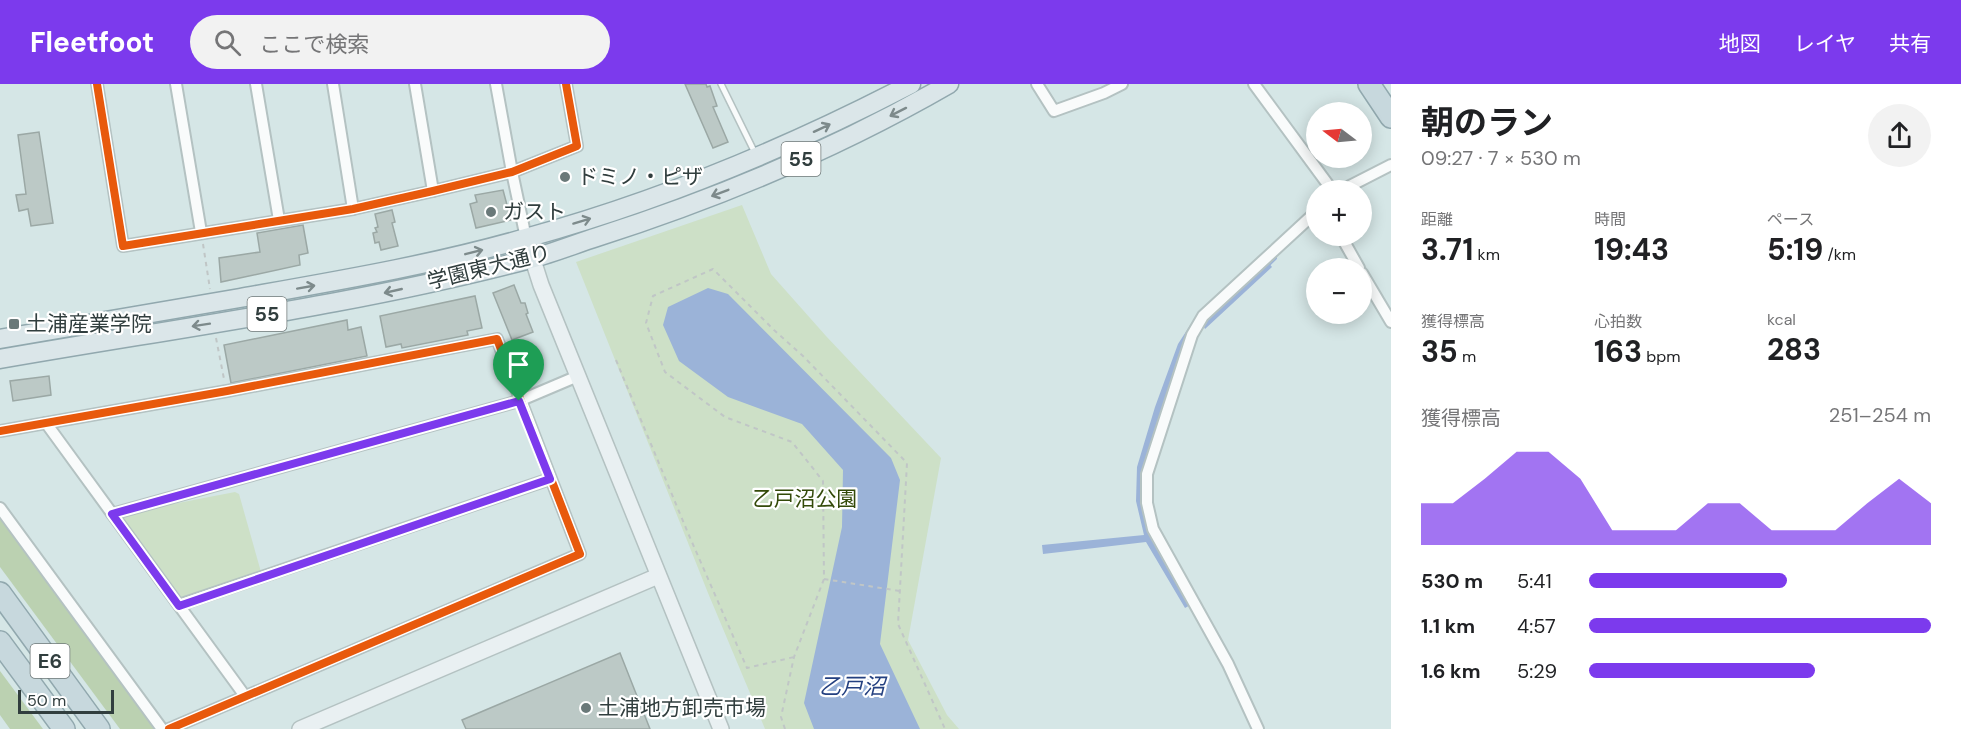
<!DOCTYPE html>
<html lang="ja">
<head>
<meta charset="utf-8">
<style>
	:root { --surface:#fff; --page:#f2f2f2; --text:#202124; --muted:#757577; --accent:#7c3aed }
	body { margin:0; font-family:"DM Sans","Noto Sans JP",sans-serif; background:var(--page); color:var(--text); height:100vh; display:flex; flex-direction:column; font-size:22px; white-space:nowrap }
	* { box-sizing:border-box; margin:0 }
	p { font-size:20px; color:var(--muted) }
	.icon { flex:none; width:33px; height:33px; fill:none; stroke:currentColor; stroke-width:2; stroke-linecap:round; stroke-linejoin:round }
	.map { position:relative; flex:1; overflow:hidden }
	.panel { display:flex; flex-direction:column; background:var(--surface); width:570px }
	.panel>* { flex:none }
	.needle { width:39px; rotate:286deg }
	.buttons { position:absolute; left:1306px; top:18px; display:grid; gap:12px }
	.buttons a { display:grid; place-items:center; width:66px; height:66px; border-radius:50%; background:var(--surface); box-shadow:0 3px 15px #0003; font-size:30px }
	.scale { position:absolute; left:18px; bottom:15px; width:96px; box-sizing:border-box; padding-left:6px; border:3px solid #313e3e; border-top:0; font-size:16px; line-height:21px; white-space:nowrap; color:#313e3e; -webkit-text-stroke:4px #fff; paint-order:stroke }
	.pin { position:absolute; display:grid; place-items:center; width:51px; height:51px; color:#fff; margin:-62px -26px; border-radius:50% 50% 50% 0; rotate:-45deg; box-shadow:0 0 6px #0007 }
	.pin .icon { rotate:45deg }
	.round { display:grid; place-items:center; flex:none; width:63px; height:63px; border-radius:32px; background:var(--page) }
	.headline { display:flex; align-items:center; justify-content:space-between; height:102px; padding:0 30px }
	h1 { font-size:33px; font-weight:700; line-height:45px }
	.metrics { display:grid; grid-template-columns:repeat(3,1fr); gap:9px; height:102px; padding:6px 30px }
	.metrics div { display:grid; align-content:center }
	.metrics b { font-size:30px; font-weight:700 }
	.metrics small { font-size:16px; font-weight:400 }
	.metrics p { font-size:16px }
	.chart { height:168px; padding:12px 30px }
	.chart p { display:flex; justify-content:space-between }
	.chart svg { width:100%; height:108px; margin-top:6px; fill:var(--accent); opacity:.7 }
	ul { padding:0 30px; list-style:none; font-size:20px }
	li { display:grid; grid-template-columns:96px 72px 1fr; align-items:center; height:45px }
	li i { height:15px; border-radius:8px; background:var(--accent) }
	header { display:flex; align-items:center; gap:36px; box-sizing:border-box; height:84px; padding:0 30px; background:var(--accent); color:#fff }
	header strong { font-size:28px }
	nav { display:flex; gap:33px; margin-inline-start:auto; font-size:21px }
	.search { width:420px; height:54px; background:var(--page); display:flex; align-items:center; gap:15px; box-sizing:border-box; padding:0 21px; border-radius:33px; color:var(--muted); font-size:22px }
	main { display:flex; flex:1; min-height:0 }
	.map>svg:first-child { display:block }
</style>
</head>
<body>
<header>
<strong>Fleetfoot</strong>
<div class="search"><svg class="icon" aria-label="search" viewBox="0 0 24 24"><circle cx="10" cy="10" r="6"/><path d="M15 15l6 6"/></svg>ここで検索</div>
<nav><a>地図</a><a>レイヤ</a><a>共有</a></nav>
</header>
<main>
<div class="map">
<svg width="1391" height="645" viewBox="0 0 1391 645">
	<rect width="100%" height="100%" fill="#d5e6e6"/>
	<g fill="#cde0c7">
		<path d="M742,121L771,190L826,252L941,374L908,556L947,631L959,645H765L708,509L576,178Z"/>
		<path d="M235,408L239,410L261,488L181,518L116,431Z"/>
	</g>
	<g fill="#bbd1b1">
		<path d="M0,432L157,645H120L0,483Z"/>
		<path d="M0,587L43,645H10L0,631Z"/>
	</g>
	<g fill="#9bb3d8">
		<path d="M1267,177L1272,183L1205,245L1197,230L1162,325L1145,384L1144,416L1192,520L1185,524L1146,458L1043,470L1042,461L1144,451L1136,417L1137,383L1155,323L1178,260L1198,229L1205,235Z"/>
		<path d="M708,204L728,210L891,374L900,396L880,560L920,645H814L804,619L842,443L843,386L802,340L728,313L679,277L663,241L668,223Z"/>
	</g>
	<g fill="none" stroke-linecap="round" stroke-linejoin="round">
		<path stroke="#9bb3d8" stroke-width="4" d="M1267,182L1275,174"/>
	</g>
	<g fill="#bcc9c6" stroke="#9ba8a5" stroke-width="1.5">
		<path d="M685,0H706L707,3L710,2L717,22L713,23L728,58L713,64Z"/>
		<path d="M39,48L53,139L31,142L28,125L19,127L16,111L26,110L18,51Z"/>
		<path d="M503,106L511,136L476,144L470,120L477,118L475,111Z"/>
		<path d="M392,126L395,138L392,139L398,162L381,166L379,158L375,159L373,149L377,148L375,144L378,143L375,130Z"/>
		<path d="M303,141L308,169L299,171L300,181L221,198L219,174L260,168L257,149Z"/>
		<path d="M514,201L521,219H525L528,229L526,230L533,248L512,256L493,209Z"/>
		<path d="M475,212L482,244L467,247L468,251L402,264L401,260L386,263L380,232Z"/>
		<path d="M347,236L348,246L361,243L367,272L231,299L224,261Z"/>
		<path d="M49,292L51,311L13,317L10,297Z"/>
		<path d="M620,569L650,645H466L462,636Z"/>
	</g>
	<g fill="none" stroke-linecap="round" stroke-linejoin="round">
		<defs>
			<path id="lane" d="M721,0L755,69"/>
			<g id="street">
				<path d="M97,0L123,162L353,125L433,107L512,88L577,62L566,0"/>
				<path d="M176,0L201,148"/>
				<path d="M256,0L279,136"/>
				<path d="M333,0L353,125"/>
				<path d="M415,0L433,107"/>
				<path d="M496,0L512,88L526,154"/>
				<path d="M1037,0L1054,27L1104,9L1122,0"/>
				<path d="M1254,0L1332,106"/>
				<path d="M1342,106L1391,81"/>
				<path d="M1341,152L1359,184"/>
				<path d="M1362,189L1391,238"/>
				<path d="M46,339L245,612"/>
				<path d="M0,347L227,307L497,255L580,470L169,645"/>
				<path d="M0,424L162,645"/>
				<path d="M112,430L519,317L578,292"/>
				<path d="M179,521L550,395"/>
				<path d="M1258,645L1228,580L1153,445L1147,419V390L1192,251L1203,232L1317,127"/>
			</g>
			<g id="secondary">
				<path d="M526,154L541,201L721,645"/>
				<path d="M300,645L658,492"/>
			</g>
			<g id="primary">
				<path d="M0,255C80,241 160,228 240,214C336,197 432,181 526,154C660,117 788,64 911,0"/>
				<path d="M0,275C177,244 356,221 530,175C553,169 575,160 597,153C719,114 838,64 949,0"/>
			</g>
			<g id="highway">
				<path d="M1369,0L1391,33"/>
				<path d="M0,509L99,645"/>
				<path d="M0,558L64,645"/>
			</g>
		</defs>
		<use href="#lane" stroke="#b4c2c2" stroke-width="8"/>
		<use href="#street" stroke="#b4c2c2" stroke-width="14"/>
		<use href="#secondary" stroke="#b4c2c2" stroke-width="18"/>
		<use href="#primary" stroke="#91a8ae" stroke-width="21"/>
		<use href="#highway" stroke="#91a8ae" stroke-width="24"/>
		<g stroke="#c0c6c6" stroke-width="2" stroke-dasharray="4.5 4.5" stroke-linecap="butt">
			<path d="M203,160L210,205"/>
			<path d="M216,254L224,295"/>
			<path d="M616,276L688,449L747,584L794,573"/>
			<path d="M824,495L900,507"/>
			<path d="M785,645L781,633L794,573L824,495L823,397L792,358L725,333L665,288L646,239L653,212L713,185L774,246L803,272L907,379L898,540L945,645"/>
		</g>
		<use href="#lane" stroke="#f9fbfb" stroke-width="5"/>
		<use href="#street" stroke="#f9fbfb" stroke-width="10"/>
		<use href="#secondary" stroke="#e9f0f2" stroke-width="15"/>
		<use href="#primary" stroke="#dbe6e9" stroke-width="18"/>
		<use href="#highway" stroke="#c7d8dd" stroke-width="21"/>
		<defs>
			<g id="cycleway">
				<path d="M97,0L123,162L353,125L433,107L512,88L577,62L566,0"/>
				<path d="M0,347L227,307L497,255L580,470L169,645"/>
			</g>
		</defs>
		<use href="#cycleway" stroke="#fff" stroke-width="11"/>
		<use href="#cycleway" stroke="#e8590c" stroke-width="8"/>
	</g>
	<defs><path id="oneway-shaft" d="M-6 0H5M1.5-3L5.5 0L1.5 3" fill="none" stroke-width="1.6" stroke-linecap="round" stroke-linejoin="round" transform="scale(1.5)"/></defs>
	<g stroke="#7d8a8b">
		<use href="#oneway-shaft" transform="translate(898 28) rotate(153)"/>
		<use href="#oneway-shaft" transform="translate(822 44) rotate(-25)"/>
		<use href="#oneway-shaft" transform="translate(720 109) rotate(159)"/>
		<use href="#oneway-shaft" transform="translate(582 137) rotate(-17)"/>
		<use href="#oneway-shaft" transform="translate(474 168) rotate(-14)"/>
		<use href="#oneway-shaft" transform="translate(306 203) rotate(-10)"/>
		<use href="#oneway-shaft" transform="translate(393 207) rotate(167)"/>
		<use href="#oneway-shaft" transform="translate(201 241) rotate(171)"/>
	</g>
	<g fill="none" stroke-linecap="round" stroke-linejoin="round">
		<defs>
			<path id="route" d="M519,317L550,395L179,522L112,430Z"/>
		</defs>
		<use href="#route" stroke="#fff" stroke-width="12"/>
		<use href="#route" stroke="#7c3aed" stroke-width="8"/>
	</g>
	<g fill="#6a7979" stroke="#fff" stroke-width="2">
		<circle cx="565" cy="93" r="6"/>
		<circle cx="491" cy="128" r="6"/>
		<rect x="8" y="234" width="12" height="12" rx="3"/>
		<circle cx="586" cy="624" r="6"/>
	</g>
	<g text-anchor="middle" dominant-baseline="central" stroke-width="4.5" stroke-linejoin="round" paint-order="stroke">
		<g fill="#fff" stroke="#6f7878" stroke-width="1.5">
			<rect x="781.5" y="58" width="39" height="34" rx="4.5"/>
			<rect x="247.5" y="213" width="39" height="34" rx="4.5"/>
			<rect x="30.5" y="560" width="39" height="34" rx="4.5"/>
		</g>
		<g font-size="20" font-weight="bold" fill="#313e3e">
			<text x="801" y="75">55</text>
			<text x="267" y="230">55</text>
			<text x="50" y="577">E6</text>
		</g>
		<g font-size="21" fill="#313e3e" stroke="#fff" text-anchor="start">
			<text x="577" y="93">ドミノ・ピザ</text>
			<text x="503" y="128">ガスト</text>
			<text x="26" y="240">土浦産業学院</text>
			<text x="598" y="624">土浦地方卸売市場</text>
		</g>
		<g font-size="21" fill="#313e3e" stroke="#fff">
			<text transform="translate(489 183) rotate(-14)">学園東大通り</text>
		</g>
		<g font-size="21" fill="#334a09" stroke="#fff">
			<text x="805" y="415">乙戸沼公園</text>
		</g>
		<g font-size="22" font-style="italic" fill="#244080" stroke="#fff">
			<text x="852" y="602">乙戸沼</text>
		</g>
	</g>
</svg>
<div class="buttons">
<a><svg class="needle" viewBox="-14 -14 28 28"><path d="M0-13l5 13h-10z" fill="#e53935"/><path d="M0 13l5-13h-10z" fill="#757577"/></svg></a>
<a>+</a>
<a>−</a>
</div>
<div class="scale">50 m</div>
<div class="pin" style="left:519px;top:317px;background:#1e9e55"><svg class="icon" aria-label="arrive" viewBox="0 0 24 24"><path d="M6 21V4h12l-3 4 3 4H6"/></svg></div>
</div>
<section class="panel">
<div class="headline"><div><h1>朝のラン</h1><p>09:27 · 7 × 530 m</p></div><a class="round"><svg class="icon" aria-label="share" viewBox="0 0 24 24"><path d="M12 15V3M7 8l5-5 5 5M5 13v7h14v-7"/></svg></a></div>
<div class="metrics">
<div><p>距離</p><b>3.71<small> km</small></b></div>
<div><p>時間</p><b>19:43</b></div>
<div><p>ペース</p><b>5:19<small> /km</small></b></div>
</div>
<div class="metrics">
<div><p>獲得標高</p><b>35<small> m</small></b></div>
<div><p>心拍数</p><b>163<small> bpm</small></b></div>
<div><p>kcal</p><b>283</b></div>
</div>
<div class="chart"><p><span>獲得標高</span>251–254 m</p>
<svg viewBox="0 0 160 44" preserveAspectRatio="none"><path d="M0 44V27L10 27L20 17L30 6L40 6L50 17L60 38L70 38L80 38L90 27L100 27L110 38L120 38L130 38L140 27L150 17L160 27V44z"/></svg>
</div>
<ul>
<li><b>530 m</b>5:41<i style="width:58%"></i></li>
<li><b>1.1 km</b>4:57<i style="width:100%"></i></li>
<li><b>1.6 km</b>5:29<i style="width:66%"></i></li>
</ul>
</section>
</main>
</body>
</html>
